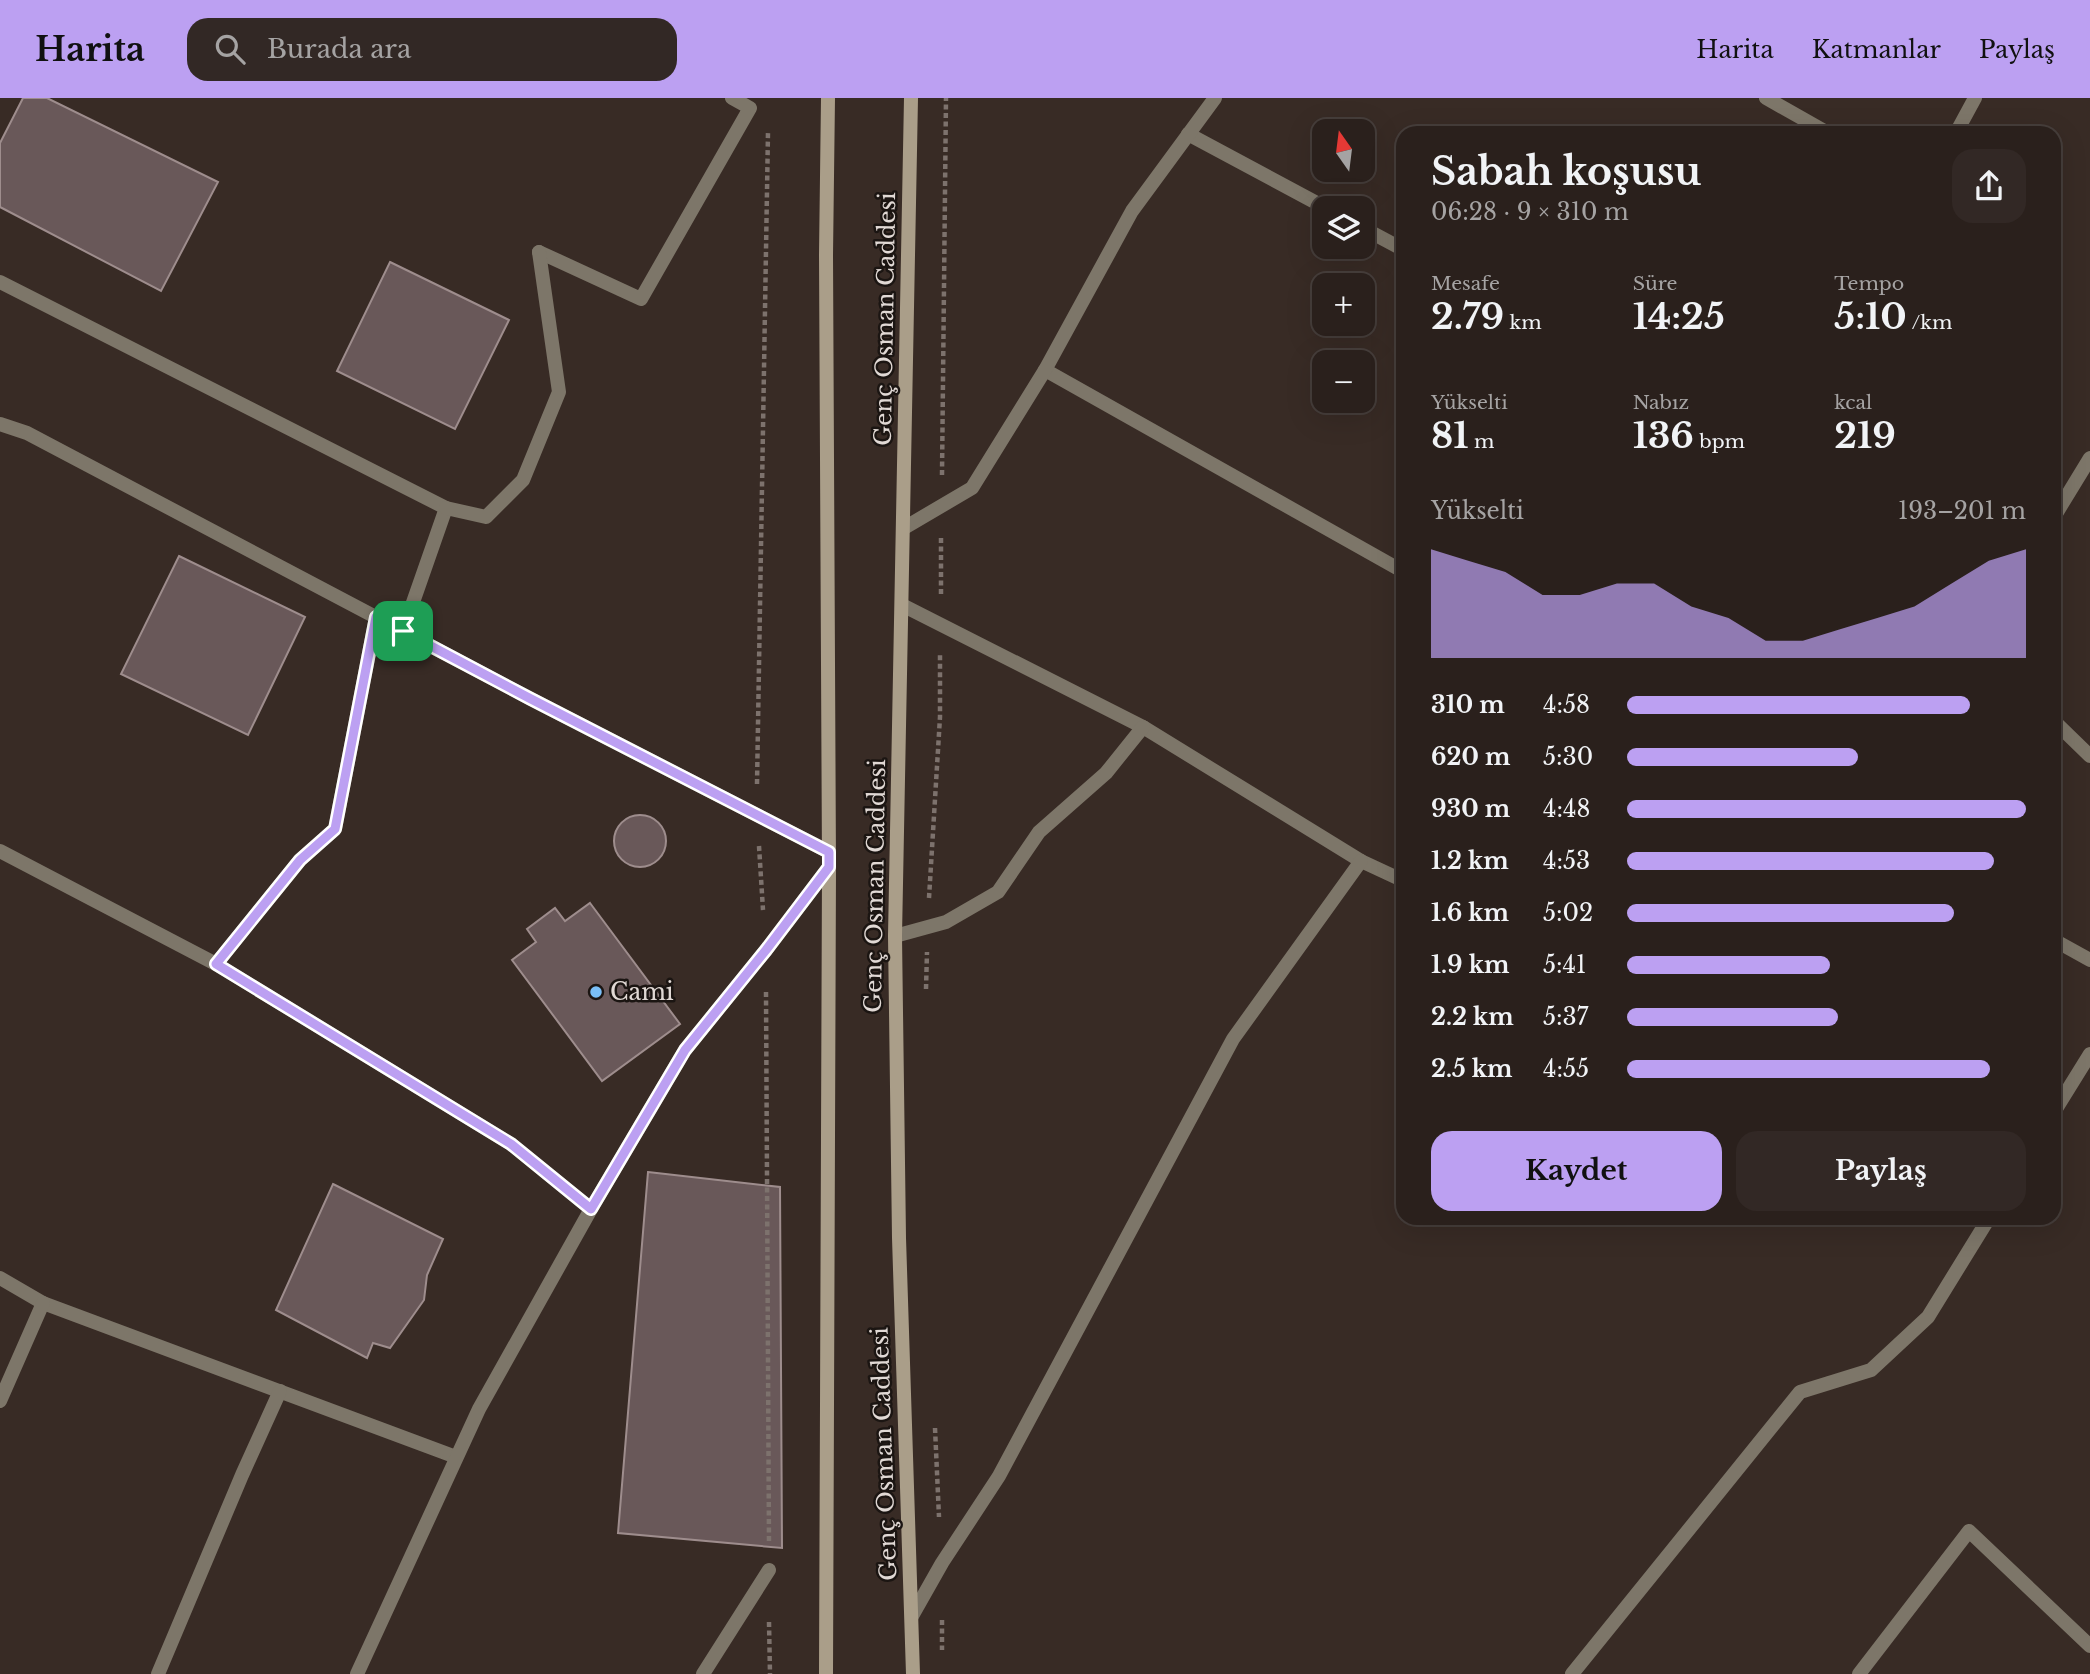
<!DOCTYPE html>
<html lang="tr">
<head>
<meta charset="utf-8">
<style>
	:root { --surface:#2a201c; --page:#322825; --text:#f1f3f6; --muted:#a5a3a3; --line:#463e3b; --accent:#bca0f2 }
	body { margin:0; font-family:"Libre Baskerville",serif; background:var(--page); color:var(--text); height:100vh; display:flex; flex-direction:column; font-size:26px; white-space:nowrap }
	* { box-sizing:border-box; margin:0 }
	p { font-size:23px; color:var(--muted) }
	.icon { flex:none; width:38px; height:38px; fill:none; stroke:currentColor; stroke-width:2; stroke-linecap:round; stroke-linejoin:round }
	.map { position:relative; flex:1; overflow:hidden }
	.details { position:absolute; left:1396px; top:28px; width:665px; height:1099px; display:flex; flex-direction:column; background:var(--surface); border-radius:21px; box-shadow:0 7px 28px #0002,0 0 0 2px var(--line) }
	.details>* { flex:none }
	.needle { width:46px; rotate:346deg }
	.fabs { position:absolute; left:1312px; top:21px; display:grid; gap:14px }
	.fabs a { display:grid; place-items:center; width:63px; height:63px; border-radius:14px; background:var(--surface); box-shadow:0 7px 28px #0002,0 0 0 2px var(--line); font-size:35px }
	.pin { position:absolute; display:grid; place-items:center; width:60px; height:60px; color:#fff; margin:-30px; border-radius:14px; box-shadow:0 4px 10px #0006 }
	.round { display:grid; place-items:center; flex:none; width:74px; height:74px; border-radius:21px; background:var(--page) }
	.overview { display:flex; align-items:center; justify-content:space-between; height:119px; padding:0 35px }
	h1 { font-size:38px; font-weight:700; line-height:52px }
	.figures { display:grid; grid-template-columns:repeat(3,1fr); gap:10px; height:119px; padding:7px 35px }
	.figures div { display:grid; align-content:center }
	.figures b { font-size:35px; font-weight:700 }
	.figures small { font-size:19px; font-weight:400 }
	.figures p { font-size:19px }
	.chart { height:196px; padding:14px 35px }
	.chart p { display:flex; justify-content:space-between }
	.chart svg { width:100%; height:126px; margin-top:7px; fill:var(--accent); opacity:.7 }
	.cta { display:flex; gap:14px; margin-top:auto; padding:14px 35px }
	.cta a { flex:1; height:80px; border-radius:21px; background:var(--accent); color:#111; font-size:28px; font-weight:700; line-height:80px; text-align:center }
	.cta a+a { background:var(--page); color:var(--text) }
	ul { padding:0 35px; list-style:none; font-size:23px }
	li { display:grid; grid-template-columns:112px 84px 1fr; align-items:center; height:52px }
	li i { height:18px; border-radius:9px; background:var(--accent) }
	header { display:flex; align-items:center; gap:42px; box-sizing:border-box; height:98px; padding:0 35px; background:var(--accent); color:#111 }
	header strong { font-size:33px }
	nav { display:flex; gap:38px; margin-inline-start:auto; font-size:24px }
	.search { width:490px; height:63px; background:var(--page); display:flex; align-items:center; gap:18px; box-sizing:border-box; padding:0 24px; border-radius:21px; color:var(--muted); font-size:26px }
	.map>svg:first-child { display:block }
</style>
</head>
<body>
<header>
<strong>Harita</strong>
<div class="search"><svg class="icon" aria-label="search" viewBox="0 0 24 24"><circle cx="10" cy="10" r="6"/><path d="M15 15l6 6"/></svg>Burada ara</div>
<nav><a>Harita</a><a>Katmanlar</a><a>Paylaş</a></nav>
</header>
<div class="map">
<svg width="2090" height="1576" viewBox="0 0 2090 1576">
	<rect width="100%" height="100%" fill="#382b25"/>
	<g fill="#695859" stroke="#9e8d8d" stroke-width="2">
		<path d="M23,0H47L218,84L161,193L0,109V45Z"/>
		<path d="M390,164L509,222L455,331L337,273Z"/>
		<path d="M179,458L305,519L248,637L121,576Z"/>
		<circle cx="640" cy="743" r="26"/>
		<path d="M590,805L680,926L602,983L512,862L536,844L527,831L555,810L565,823Z"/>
		<path d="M648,1074L780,1089L782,1450L618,1435Z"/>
		<path d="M333,1086L443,1141L427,1177L424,1202L390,1250L373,1245L367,1260L276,1212Z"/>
	</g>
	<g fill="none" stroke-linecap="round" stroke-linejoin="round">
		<g stroke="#7d726d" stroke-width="4.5" stroke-dasharray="5 3.5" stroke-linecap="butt">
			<path d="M942,377L946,0"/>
			<path d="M941,496V438"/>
			<path d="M757,686L768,34"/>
			<path d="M759,748L763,812"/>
			<path d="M929,800L940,619V557"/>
			<path d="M926,891L927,854"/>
			<path d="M766,894L769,1446"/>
			<path d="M935,1330L939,1419"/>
			<path d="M942,1522V1552"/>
			<path d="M769,1524L770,1576"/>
		</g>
		<g stroke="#7d7669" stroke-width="14">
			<path d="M1766,0L1828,35"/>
			<path d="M1956,35L1975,0"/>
			<path d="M1188,36L1326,110"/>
			<path d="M1363,130L1404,152"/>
			<path d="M539,154L641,201L750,10L732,0"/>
			<path d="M0,184L446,410L403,533"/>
			<path d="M1045,272L1404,474"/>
			<path d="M0,326L27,335L531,601L829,754"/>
			<path d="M446,410L486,419L523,382L559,294L539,154"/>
			<path d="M2054,419L2090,360"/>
			<path d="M904,430L972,390L1045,272L1132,113L1215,0"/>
			<path d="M902,507L1143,629L1361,763L1404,783"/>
			<path d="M2054,623L2090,658"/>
			<path d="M0,753L216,866L511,1046L591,1111"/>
			<path d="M895,838L946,824L998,794L1039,734L1106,675L1143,629"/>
			<path d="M2054,842L2090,862"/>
			<path d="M216,866L300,762L335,731L376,519"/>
			<path d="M2054,1014L2090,956"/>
			<path d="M0,1180L43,1205L456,1359"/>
			<path d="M0,1303L43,1205"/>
			<path d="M912,1518L942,1465L999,1378L1233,941L1361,763"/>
			<path d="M158,1576L242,1377L280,1293"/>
			<path d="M357,1576L479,1311L591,1111L685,952L766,852L829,769"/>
			<path d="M703,1576L769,1472"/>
			<path d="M1572,1576L1800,1294L1871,1272L1928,1219L1989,1120"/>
			<path d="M1859,1576L1969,1433L2090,1548"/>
		</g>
		<g stroke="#aa9e89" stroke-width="14">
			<path d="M911,0L895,838L899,1140L913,1576"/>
			<path d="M826,1576L829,769L826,157L828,0"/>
		</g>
	</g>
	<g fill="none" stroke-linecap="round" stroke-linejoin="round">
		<defs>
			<path id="route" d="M376,519L531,601L829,754V769L766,852L685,952L591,1111L511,1046L216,866L300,762L335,731Z"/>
		</defs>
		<use href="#route" stroke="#fff" stroke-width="14"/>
		<use href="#route" stroke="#bca0f2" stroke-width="9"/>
	</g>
	<circle fill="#7abff8" stroke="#1b1512" stroke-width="2.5" cx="596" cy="894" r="7"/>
	<g text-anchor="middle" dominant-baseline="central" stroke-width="5" stroke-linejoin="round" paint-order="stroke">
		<g font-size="23" fill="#e1d9d5" stroke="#1b1512">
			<text transform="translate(885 221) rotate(-89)">Genç Osman Caddesi</text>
			<text transform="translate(875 788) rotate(-89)">Genç Osman Caddesi</text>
			<text transform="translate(884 1356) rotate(-92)">Genç Osman Caddesi</text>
		</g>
		<g font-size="23" fill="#e1d9d5" stroke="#1b1512" text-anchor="start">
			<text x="610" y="894">Cami</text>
		</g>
	</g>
</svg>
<div class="fabs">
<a><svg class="needle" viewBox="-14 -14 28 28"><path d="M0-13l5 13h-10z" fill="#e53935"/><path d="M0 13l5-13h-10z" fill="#a5a3a3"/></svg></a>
<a><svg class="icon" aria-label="layers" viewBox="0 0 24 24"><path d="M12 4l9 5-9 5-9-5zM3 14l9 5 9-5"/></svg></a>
<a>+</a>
<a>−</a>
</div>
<div class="pin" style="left:403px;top:533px;background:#1e9e55"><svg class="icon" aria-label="arrive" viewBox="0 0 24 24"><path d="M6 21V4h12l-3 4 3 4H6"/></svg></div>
<section class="details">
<div class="overview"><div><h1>Sabah koşusu</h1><p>06:28 · 9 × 310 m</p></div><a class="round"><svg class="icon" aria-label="share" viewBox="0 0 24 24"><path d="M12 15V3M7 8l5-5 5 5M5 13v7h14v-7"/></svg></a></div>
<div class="figures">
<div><p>Mesafe</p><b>2.79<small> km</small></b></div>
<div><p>Süre</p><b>14:25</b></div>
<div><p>Tempo</p><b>5:10<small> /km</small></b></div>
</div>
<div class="figures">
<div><p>Yükselti</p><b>81<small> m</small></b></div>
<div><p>Nabız</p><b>136<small> bpm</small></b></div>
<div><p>kcal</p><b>219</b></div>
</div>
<div class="chart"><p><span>Yükselti</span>193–201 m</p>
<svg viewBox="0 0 160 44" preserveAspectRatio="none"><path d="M0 44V6L10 10L20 14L30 22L40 22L50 18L60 18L70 26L80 30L90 38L100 38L110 34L120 30L130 26L140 18L150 10L160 6V44z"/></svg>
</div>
<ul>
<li><b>310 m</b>4:58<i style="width:86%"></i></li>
<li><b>620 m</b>5:30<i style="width:58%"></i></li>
<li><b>930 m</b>4:48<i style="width:100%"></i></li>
<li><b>1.2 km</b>4:53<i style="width:92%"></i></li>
<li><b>1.6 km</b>5:02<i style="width:82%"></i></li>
<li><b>1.9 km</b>5:41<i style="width:51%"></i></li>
<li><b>2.2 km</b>5:37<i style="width:53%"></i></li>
<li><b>2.5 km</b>4:55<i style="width:91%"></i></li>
</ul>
<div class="cta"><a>Kaydet</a><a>Paylaş</a></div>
</section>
</div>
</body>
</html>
